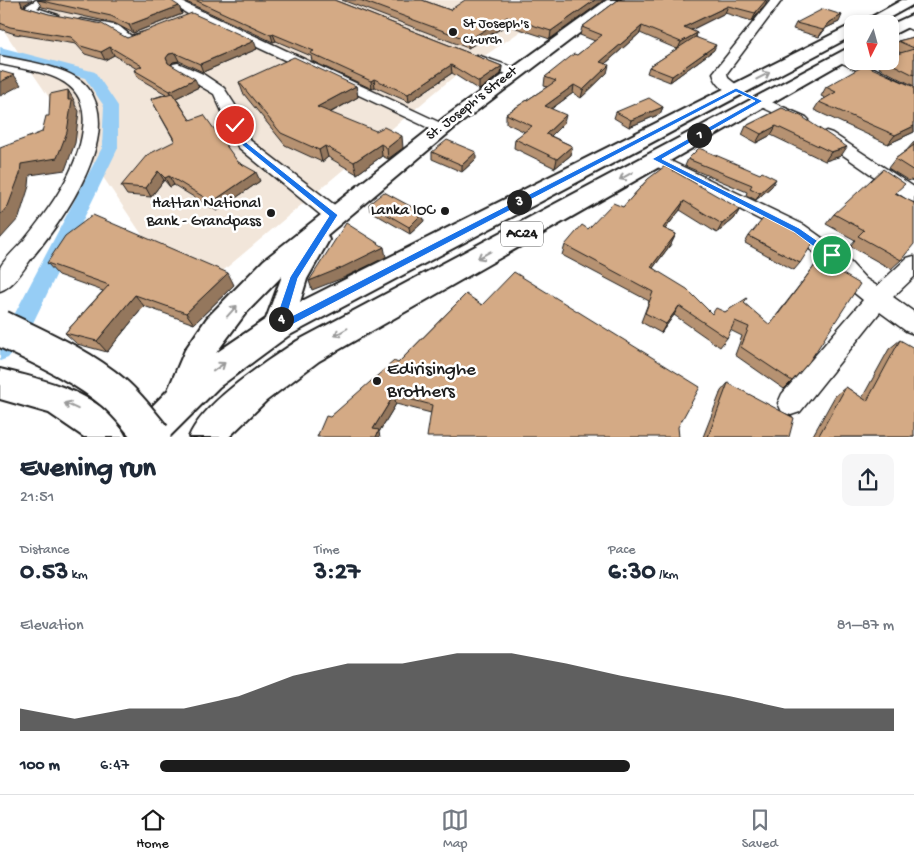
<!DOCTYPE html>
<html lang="en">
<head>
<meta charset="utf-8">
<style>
	:root { --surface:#fff; --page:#f6f6f7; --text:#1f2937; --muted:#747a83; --line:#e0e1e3; --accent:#1c1c1c }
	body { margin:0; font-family:"Gochi Hand",sans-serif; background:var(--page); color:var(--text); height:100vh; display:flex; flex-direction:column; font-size:19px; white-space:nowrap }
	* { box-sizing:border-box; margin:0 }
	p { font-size:16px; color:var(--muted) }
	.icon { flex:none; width:28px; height:28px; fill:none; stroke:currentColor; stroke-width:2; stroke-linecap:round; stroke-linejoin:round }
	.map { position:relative; height:437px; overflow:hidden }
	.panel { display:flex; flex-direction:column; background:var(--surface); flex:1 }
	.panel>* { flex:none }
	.needle { width:32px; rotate:186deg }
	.controls { position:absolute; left:844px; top:15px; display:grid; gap:10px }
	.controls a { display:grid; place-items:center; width:55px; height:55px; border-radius:10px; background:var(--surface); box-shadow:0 2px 8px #0003; font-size:25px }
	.pin { position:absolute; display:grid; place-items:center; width:42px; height:42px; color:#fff; margin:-21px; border:2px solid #fff; border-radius:50%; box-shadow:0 1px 5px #0007 }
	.km { position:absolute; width:25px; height:25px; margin:-12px; border-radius:50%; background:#222; color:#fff; font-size:14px; line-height:25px; text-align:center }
	.round { display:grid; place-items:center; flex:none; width:52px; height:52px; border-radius:10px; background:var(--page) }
	.headline { display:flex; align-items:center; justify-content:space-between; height:85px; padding:0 20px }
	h1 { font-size:28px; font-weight:800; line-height:38px }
	.figures { display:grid; grid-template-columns:repeat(3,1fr); gap:8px; height:85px; padding:5px 20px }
	.figures div { display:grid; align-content:center }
	.figures b { font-size:25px; font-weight:800 }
	.figures small { font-size:14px; font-weight:400 }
	.figures p { font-size:14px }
	.chart { height:140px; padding:10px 20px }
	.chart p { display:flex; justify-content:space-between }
	.chart svg { width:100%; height:90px; margin-top:5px; fill:var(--accent); opacity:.7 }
	ul { padding:0 20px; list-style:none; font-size:16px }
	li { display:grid; grid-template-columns:80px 60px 1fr; align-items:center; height:38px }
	li i { height:12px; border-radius:6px; background:var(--accent) }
	.menu { display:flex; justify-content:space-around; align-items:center; height:70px; border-top:1px solid var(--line); background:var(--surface); font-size:14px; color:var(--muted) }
	.menu a { display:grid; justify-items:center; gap:2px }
	.menu .active { color:var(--accent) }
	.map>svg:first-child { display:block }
</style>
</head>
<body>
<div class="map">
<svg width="914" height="437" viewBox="0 0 914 437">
	<rect width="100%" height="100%" fill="#fff"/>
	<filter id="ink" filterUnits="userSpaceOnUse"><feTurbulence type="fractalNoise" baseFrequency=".02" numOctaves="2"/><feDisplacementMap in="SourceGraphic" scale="10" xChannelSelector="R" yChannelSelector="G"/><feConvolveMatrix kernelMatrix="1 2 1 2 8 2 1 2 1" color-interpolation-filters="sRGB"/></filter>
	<g filter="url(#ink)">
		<path fill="#f2e6da" d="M4,0H566L451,79L187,301L0,25Z"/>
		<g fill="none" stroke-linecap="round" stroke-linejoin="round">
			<path fill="#96cdf5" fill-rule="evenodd" d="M0,47L95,72L118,106V148L28,333L8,358L0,361V333L12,319L102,148L104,106L85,78L0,55Z"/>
			<defs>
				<g id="minor">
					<path d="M36,0H49L37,8L58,15V19L54,20L27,12L26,6Z"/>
					<path d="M165,0H178L445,125L448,128L445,131H435L191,16Z"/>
					<path d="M771,0H782L727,73L728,78L743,90L736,94C725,92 715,84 713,73Z"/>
					<path d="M81,19L119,26L131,36L146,32L152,36L150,39L129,44L111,32L77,24L75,22Z"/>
					<path d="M905,20L914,23V31L901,25V21Z"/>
					<path d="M841,53L852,58V61H860L914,88V98L836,60L835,57Z"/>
					<path d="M477,55L518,69L520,72L513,76L472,62L471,59Z"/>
					<path d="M0,56C24,61 73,67 88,88C124,136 62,221 31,259C23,270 14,286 0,291C0,284 0,274 0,268C3,260 19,246 25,239C50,208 78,170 83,129C90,75 41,73 0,64Z"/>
					<path d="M178,63L203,74L224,88L235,105L251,141L341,210L343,215L341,220L334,222L327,220L238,147L214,94L173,70L171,67L173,64Z"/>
					<path d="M760,97L806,117L809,120L806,123H796L755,104L753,101L755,98Z"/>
					<path d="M826,131L832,133L914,187V202L908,200L820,139L818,136Z"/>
					<path d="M656,154L804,225L839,250L866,279L877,286L907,258L914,256V277L893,297L914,312V334L906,331L880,312L800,412L791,415L782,412L778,403L782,394L863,300L852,291L825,260L790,235L650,163L648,159L650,155Z"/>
				</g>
				<g id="major">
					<path d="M607,0H623L458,125L327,235L329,240L307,279L300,302L847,27L852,26V36L288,336L219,387L169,437H129L134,425L168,390L185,350L207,318L264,260L445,117ZM282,276L266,319L216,353L245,314Z"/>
					<path d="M902,0H914V4L878,24H859Z"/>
					<path d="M914,14V24L890,36V25Z"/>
					<path d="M852,46V57L319,361L266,401L229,437H189C203,402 266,362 297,341Z"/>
					<path d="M0,369C41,379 108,394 126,437H84L49,413L0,399Z"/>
				</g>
			</defs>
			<use href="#minor" stroke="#1c1c1c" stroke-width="3"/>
			<use href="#major" stroke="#1c1c1c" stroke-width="4"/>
			<use href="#minor" fill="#fff" fill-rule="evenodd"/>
			<use href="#major" fill="#fff" fill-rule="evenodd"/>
			<defs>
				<path id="highway-bridge" d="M0,328C39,347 81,365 114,393C129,406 141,422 153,437"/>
			</defs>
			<use href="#highway-bridge" stroke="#1c1c1c" stroke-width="39" stroke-linecap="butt"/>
			<use href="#highway-bridge" stroke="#fff" stroke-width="35"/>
		</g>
		<g fill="#b69272" stroke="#1c1c1c">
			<path d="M0,0L24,5L25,7L127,38L257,49L203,72L179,61L173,62L171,65L199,87L176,98L190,120L260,181L217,211L174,185L170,187L164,180L151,197L127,195L121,186L175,142L151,99L166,94L138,78L134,70L137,69L114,55L105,60L85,54L76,44L15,34L0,29Z"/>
			<path d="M37,0L179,6L182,14L133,33L114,23L42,7Z"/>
			<path d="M182,0H334L502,66L501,74L479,90L452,73L409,102L375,87L372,89L312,61L311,56L276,41L273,42Z"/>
			<path d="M342,0H422L450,10L604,0L550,39L507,25L468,48Z"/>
			<path d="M618,0L767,1L765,5L752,21L725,13L691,30L697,33L696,37L714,50L670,82L647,73L649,67L677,49L640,33L605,64L607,73L581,98L573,93L551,109L564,123L551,136L572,146L571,155L555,168L514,148L515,139L525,132L506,123V114L547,87L544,86L545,77L577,55L595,41L580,35L582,27Z"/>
			<path d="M839,22L826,28L819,37L793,29L796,23Z"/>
			<path d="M914,37V86L879,68L880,66L879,65L881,61H890L901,53L893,49L898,41Z"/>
			<path d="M239,82L356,86L358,97L330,113L403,148L388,159L382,156L357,174L328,157L322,162L285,145L243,93Z"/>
			<path d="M826,87H914V132L888,144L814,110L819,102L825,98L821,96Z"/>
			<path d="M663,107L660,114L629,127L614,118L616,112Z"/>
			<path d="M782,108L841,156L825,161L771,135L756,143L742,135L746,126Z"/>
			<path d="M914,142V181L910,180L909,181L888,168L895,159L906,151Z"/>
			<path d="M432,152L476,159L462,172L432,159Z"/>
			<path d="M688,159L772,186L756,200L746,195L747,192L685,166Z"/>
			<path d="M648,179L740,209L734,219L717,233L680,210L665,229L676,234L671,244L653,268L712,314L725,312L744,303L769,325L819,260L792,381L784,389L735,355L742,336L730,330L727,338L720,347L674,315L661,333L641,322L649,301L562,255L565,245L588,229L623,207Z"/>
			<path d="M896,194L901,260L891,269L850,246L855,240L826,224L834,214Z"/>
			<path d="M369,204L424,221L410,234L370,211Z"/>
			<path d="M749,236L800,263L794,270L745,243Z"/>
			<path d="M47,263L234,285L194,324L144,306L107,352L77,344L65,333L103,291L58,275Z"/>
			<path d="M466,294L431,413L396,404L379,432L330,417L398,363Z"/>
			<path d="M900,340L914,437H812L835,396L846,387L862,398L889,349Z"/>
			<path d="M728,383L789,437H703L721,391Z"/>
		</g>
		<g fill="#94775d" stroke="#1c1c1c">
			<path d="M20,0H32L24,5L26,14L22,6Z"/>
			<path d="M595,0H604L550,39L551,31Z"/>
			<path d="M762,0H770L767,1L765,5L752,21Z"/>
			<path d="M179,6L182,14L133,33L129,25Z"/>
			<path d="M728,6L725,13L681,35L684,27Z"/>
			<path d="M842,15L839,22L826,28L819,37L823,30L830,22Z"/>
			<path d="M507,17V25L468,48V40Z"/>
			<path d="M642,26L640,33L598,70L600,62Z"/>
			<path d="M697,33L695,40L678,49L681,42Z"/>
			<path d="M273,34L276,41L273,42L271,35Z"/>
			<path d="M254,41L257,49L203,72L200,64Z"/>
			<path d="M716,45L714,50L670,82L672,76Z"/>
			<path d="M110,47L114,55L105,60L101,52Z"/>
			<path d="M175,53L179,61L173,62L169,66L166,58L169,54Z"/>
			<path d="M451,65L452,73L409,102L408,94Z"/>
			<path d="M609,65L607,73L581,98L583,90Z"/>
			<path d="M502,66L501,74L479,90V82Z"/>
			<path d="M14,75L21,85L0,96V82Z"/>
			<path d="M195,79L199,87L174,99L170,91Z"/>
			<path d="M374,79L375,87L372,89L371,81Z"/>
			<path d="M574,85L573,93L543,115L545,106Z"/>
			<path d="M356,86L358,97L320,118L317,107Z"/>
			<path d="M68,90L75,102V105L79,111L75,143L65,170L30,175L29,186L19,218L0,239V215L21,164L68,100Z"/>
			<path d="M663,107L660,114L629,127L631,120Z"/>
			<path d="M566,115L564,123L545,142L546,134Z"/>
			<path d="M776,126L771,135L756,143L761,134Z"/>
			<path d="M914,126V132L888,144L895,135Z"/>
			<path d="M402,136L403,148L388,159L387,148Z"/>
			<path d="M381,144L382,156L357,174L354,162Z"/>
			<path d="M325,146L328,157L322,162L319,150Z"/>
			<path d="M572,146L571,155L555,168L557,159Z"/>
			<path d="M847,147L841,156L825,161L831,152Z"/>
			<path d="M476,152V159L462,172V165Z"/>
			<path d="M158,171L164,180L151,197L146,188Z"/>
			<path d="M256,172L260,181L217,211L212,202Z"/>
			<path d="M169,176L174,185L170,187L165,178Z"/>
			<path d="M776,179L772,186L756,200L760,193Z"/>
			<path d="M684,201L680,210L659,237L663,228Z"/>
			<path d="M740,209L734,219L717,233L722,224Z"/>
			<path d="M423,213L424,221L410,234L409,227Z"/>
			<path d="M676,234L671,244L647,276L651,267Z"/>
			<path d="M384,247L386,257L343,278L312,290L309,281Z"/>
			<path d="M228,273L234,285L194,324L186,313Z"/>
			<path d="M135,295L144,306L107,352L97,341Z"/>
			<path d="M679,306L674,315L661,333L666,324Z"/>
			<path d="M394,395L396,404L379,432L380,437H376L373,429Z"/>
		</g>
		<g fill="#d4aa85" stroke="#1c1c1c">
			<path d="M0,0H20L22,6L49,14L102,24L127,38L192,13L254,41L200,64L175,53L169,54L166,58L168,63L195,79L170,91L134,70L142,66L110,47L101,52L81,46L71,37L10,27L0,23Z"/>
			<path d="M38,0H170L179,6L129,25L111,16Z"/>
			<path d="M195,0H334L502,66L479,82L451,65L408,94L374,79L371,81L310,53L314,51L273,34L271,35Z"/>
			<path d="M360,0H422L450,10L465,0H595L551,31L507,17L468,40Z"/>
			<path d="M618,0H766L755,13L728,6L684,27L697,33L681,42L642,26L600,62L609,65L583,90L574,85L545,106L566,115L546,134L572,146L557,159L515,139L532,126L506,114L556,81L545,77L574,54L577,55L602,35L582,27Z"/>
			<path d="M823,9L842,15L830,22L823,30L796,23Z"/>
			<path d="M695,37L716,45L672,76L649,67Z"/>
			<path d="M914,37V48L898,41Z"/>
			<path d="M914,49V75L886,61H890V56Z"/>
			<path d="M294,57L356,86L317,107L376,131L384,127L402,136L387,148L381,144L354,162L325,146L319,150L281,133L239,82Z"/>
			<path d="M865,65L914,87V126L895,135L819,102L836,92L826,87Z"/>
			<path d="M0,71L14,75L0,82Z"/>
			<path d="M68,90V100H72L67,132L57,158L21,164L20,174L8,206L0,215V148L42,132L46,116H49L50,94Z"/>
			<path d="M172,93L190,120L204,115L238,162L256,172L212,202L169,176L165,178L158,171L146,188L121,186L147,155L175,141L151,99Z"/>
			<path d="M649,98L663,107L631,120L616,112Z"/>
			<path d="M782,108L801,116L847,147L831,152L776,126L761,134L746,126Z"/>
			<path d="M447,140L476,152L462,165L432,152Z"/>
			<path d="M914,145V171L895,159Z"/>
			<path d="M699,148L760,174L762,172L776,179L760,193L750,188L752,185L688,159Z"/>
			<path d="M665,166L740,209L722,224L684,201L663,228L676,234L651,267L687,289L712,314L716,308L725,312L747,298L744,303L770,325L819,260L860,284L809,362L792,381L741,347L749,327L735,321L727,338L679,306L666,324L645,313L653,292L565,245L582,225L588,229L613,203L623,207L648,179Z"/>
			<path d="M883,169L905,184L895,193L914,203V244L901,260L858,236L864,230L834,214Z"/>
			<path d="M384,192L423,213L409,227L369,204Z"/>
			<path d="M93,215L228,273L186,313L135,295L97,341L65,333L109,285L47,263L65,236Z"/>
			<path d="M766,215L794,230L813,243L800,263L749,236Z"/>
			<path d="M346,223L384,247L341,268L309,281Z"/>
			<path d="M514,272L700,387L678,427L679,437H427L432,405L394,395L373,429L379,430L376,437H317L326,416L330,417L394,361L398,363L466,294L482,305Z"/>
			<path d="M900,340L914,348V437H818L846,387L867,401Z"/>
			<path d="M728,383L794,418L789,437H708Z"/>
		</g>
		<defs><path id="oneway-shaft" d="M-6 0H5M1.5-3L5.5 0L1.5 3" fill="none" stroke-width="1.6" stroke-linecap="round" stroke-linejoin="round" transform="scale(1.25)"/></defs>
		<g stroke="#999">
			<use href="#oneway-shaft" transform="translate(763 76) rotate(-27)"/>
			<use href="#oneway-shaft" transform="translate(626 176) rotate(151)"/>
			<use href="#oneway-shaft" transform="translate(484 255) rotate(151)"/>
			<use href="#oneway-shaft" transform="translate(232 311) rotate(-48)"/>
			<use href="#oneway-shaft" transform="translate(341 332) rotate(150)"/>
			<use href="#oneway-shaft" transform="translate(219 367) rotate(-36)"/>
			<use href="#oneway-shaft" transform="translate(71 406) rotate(-155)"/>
		</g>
	</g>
	<path fill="#1a73e8" stroke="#fff" d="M736,88L763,101L662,159L799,228L835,253V258H829L794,232L652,159L755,101L736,92L282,330H275L273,327L290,277L329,216L242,145L233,124H238L247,143L338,215L298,278L286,319Z"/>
	<g fill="#1c1c1c" stroke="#fff" stroke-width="2">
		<circle cx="453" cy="32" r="5"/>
		<circle cx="445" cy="211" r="5"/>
		<circle cx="271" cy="213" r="5"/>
		<circle cx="377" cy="381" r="5"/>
	</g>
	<g text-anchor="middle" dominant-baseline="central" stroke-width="5" stroke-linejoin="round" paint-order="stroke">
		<g font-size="14" fill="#1c1c1c" stroke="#fff" text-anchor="start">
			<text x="463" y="24">St Joseph's<tspan x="463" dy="16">Church</tspan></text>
		</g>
		<g font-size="14" fill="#1c1c1c" stroke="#fff">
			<text transform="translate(472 104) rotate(-38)">St. Joseph's Street</text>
		</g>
		<rect fill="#fff" stroke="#606060" stroke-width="1" x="501" y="221.5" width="42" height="25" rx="4"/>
		<g font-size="15" font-weight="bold" fill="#1c1c1c">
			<text x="522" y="234">AC24</text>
		</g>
		<g font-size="16" fill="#1c1c1c" stroke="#fff" text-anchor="end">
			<text x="261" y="204">Hattan National<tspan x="261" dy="18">Bank - Grandpass</tspan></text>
			<text x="435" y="211">Lanka IOC</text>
		</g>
		<g font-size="19" fill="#1c1c1c" stroke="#fff" text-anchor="start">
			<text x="387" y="370">Edirisinghe<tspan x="387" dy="22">Brothers</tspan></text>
		</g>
	</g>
</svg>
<div class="controls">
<a><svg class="needle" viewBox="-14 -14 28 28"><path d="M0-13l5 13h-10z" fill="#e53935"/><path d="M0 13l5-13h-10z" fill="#747a83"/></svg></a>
</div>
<div class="pin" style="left:832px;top:255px;background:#1e9e55"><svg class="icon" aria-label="arrive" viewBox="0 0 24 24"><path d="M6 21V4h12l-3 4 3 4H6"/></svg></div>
<div class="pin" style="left:235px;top:125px;background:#d93025"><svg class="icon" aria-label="check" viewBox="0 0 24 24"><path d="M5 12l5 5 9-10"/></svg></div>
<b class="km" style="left:699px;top:135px">1</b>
<b class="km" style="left:519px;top:202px">3</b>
<b class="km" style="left:281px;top:319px">4</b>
</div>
<section class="panel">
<div class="headline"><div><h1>Evening run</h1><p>21:51</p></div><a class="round"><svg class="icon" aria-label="share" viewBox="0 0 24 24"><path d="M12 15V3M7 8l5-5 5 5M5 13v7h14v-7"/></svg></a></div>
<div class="figures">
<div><p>Distance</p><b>0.53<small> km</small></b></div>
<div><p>Time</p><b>3:27</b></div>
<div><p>Pace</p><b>6:30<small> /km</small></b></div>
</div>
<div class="chart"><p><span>Elevation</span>81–87 m</p>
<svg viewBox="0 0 160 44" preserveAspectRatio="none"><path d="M0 44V33L10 38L20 33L30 33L40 27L50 17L60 11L70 11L80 6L90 6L100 11L110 17L120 22L130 27L140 33L150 33L160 33V44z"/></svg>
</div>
<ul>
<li><b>100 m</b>6:47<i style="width:64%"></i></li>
</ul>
</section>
<nav class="menu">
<a class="active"><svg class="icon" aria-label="home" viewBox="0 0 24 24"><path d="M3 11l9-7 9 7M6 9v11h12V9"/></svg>Home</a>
<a><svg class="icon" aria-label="map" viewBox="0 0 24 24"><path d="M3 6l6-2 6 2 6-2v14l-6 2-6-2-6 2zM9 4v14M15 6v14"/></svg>Map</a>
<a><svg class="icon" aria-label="saved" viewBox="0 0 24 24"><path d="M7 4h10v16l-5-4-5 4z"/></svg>Saved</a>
</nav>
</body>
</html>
